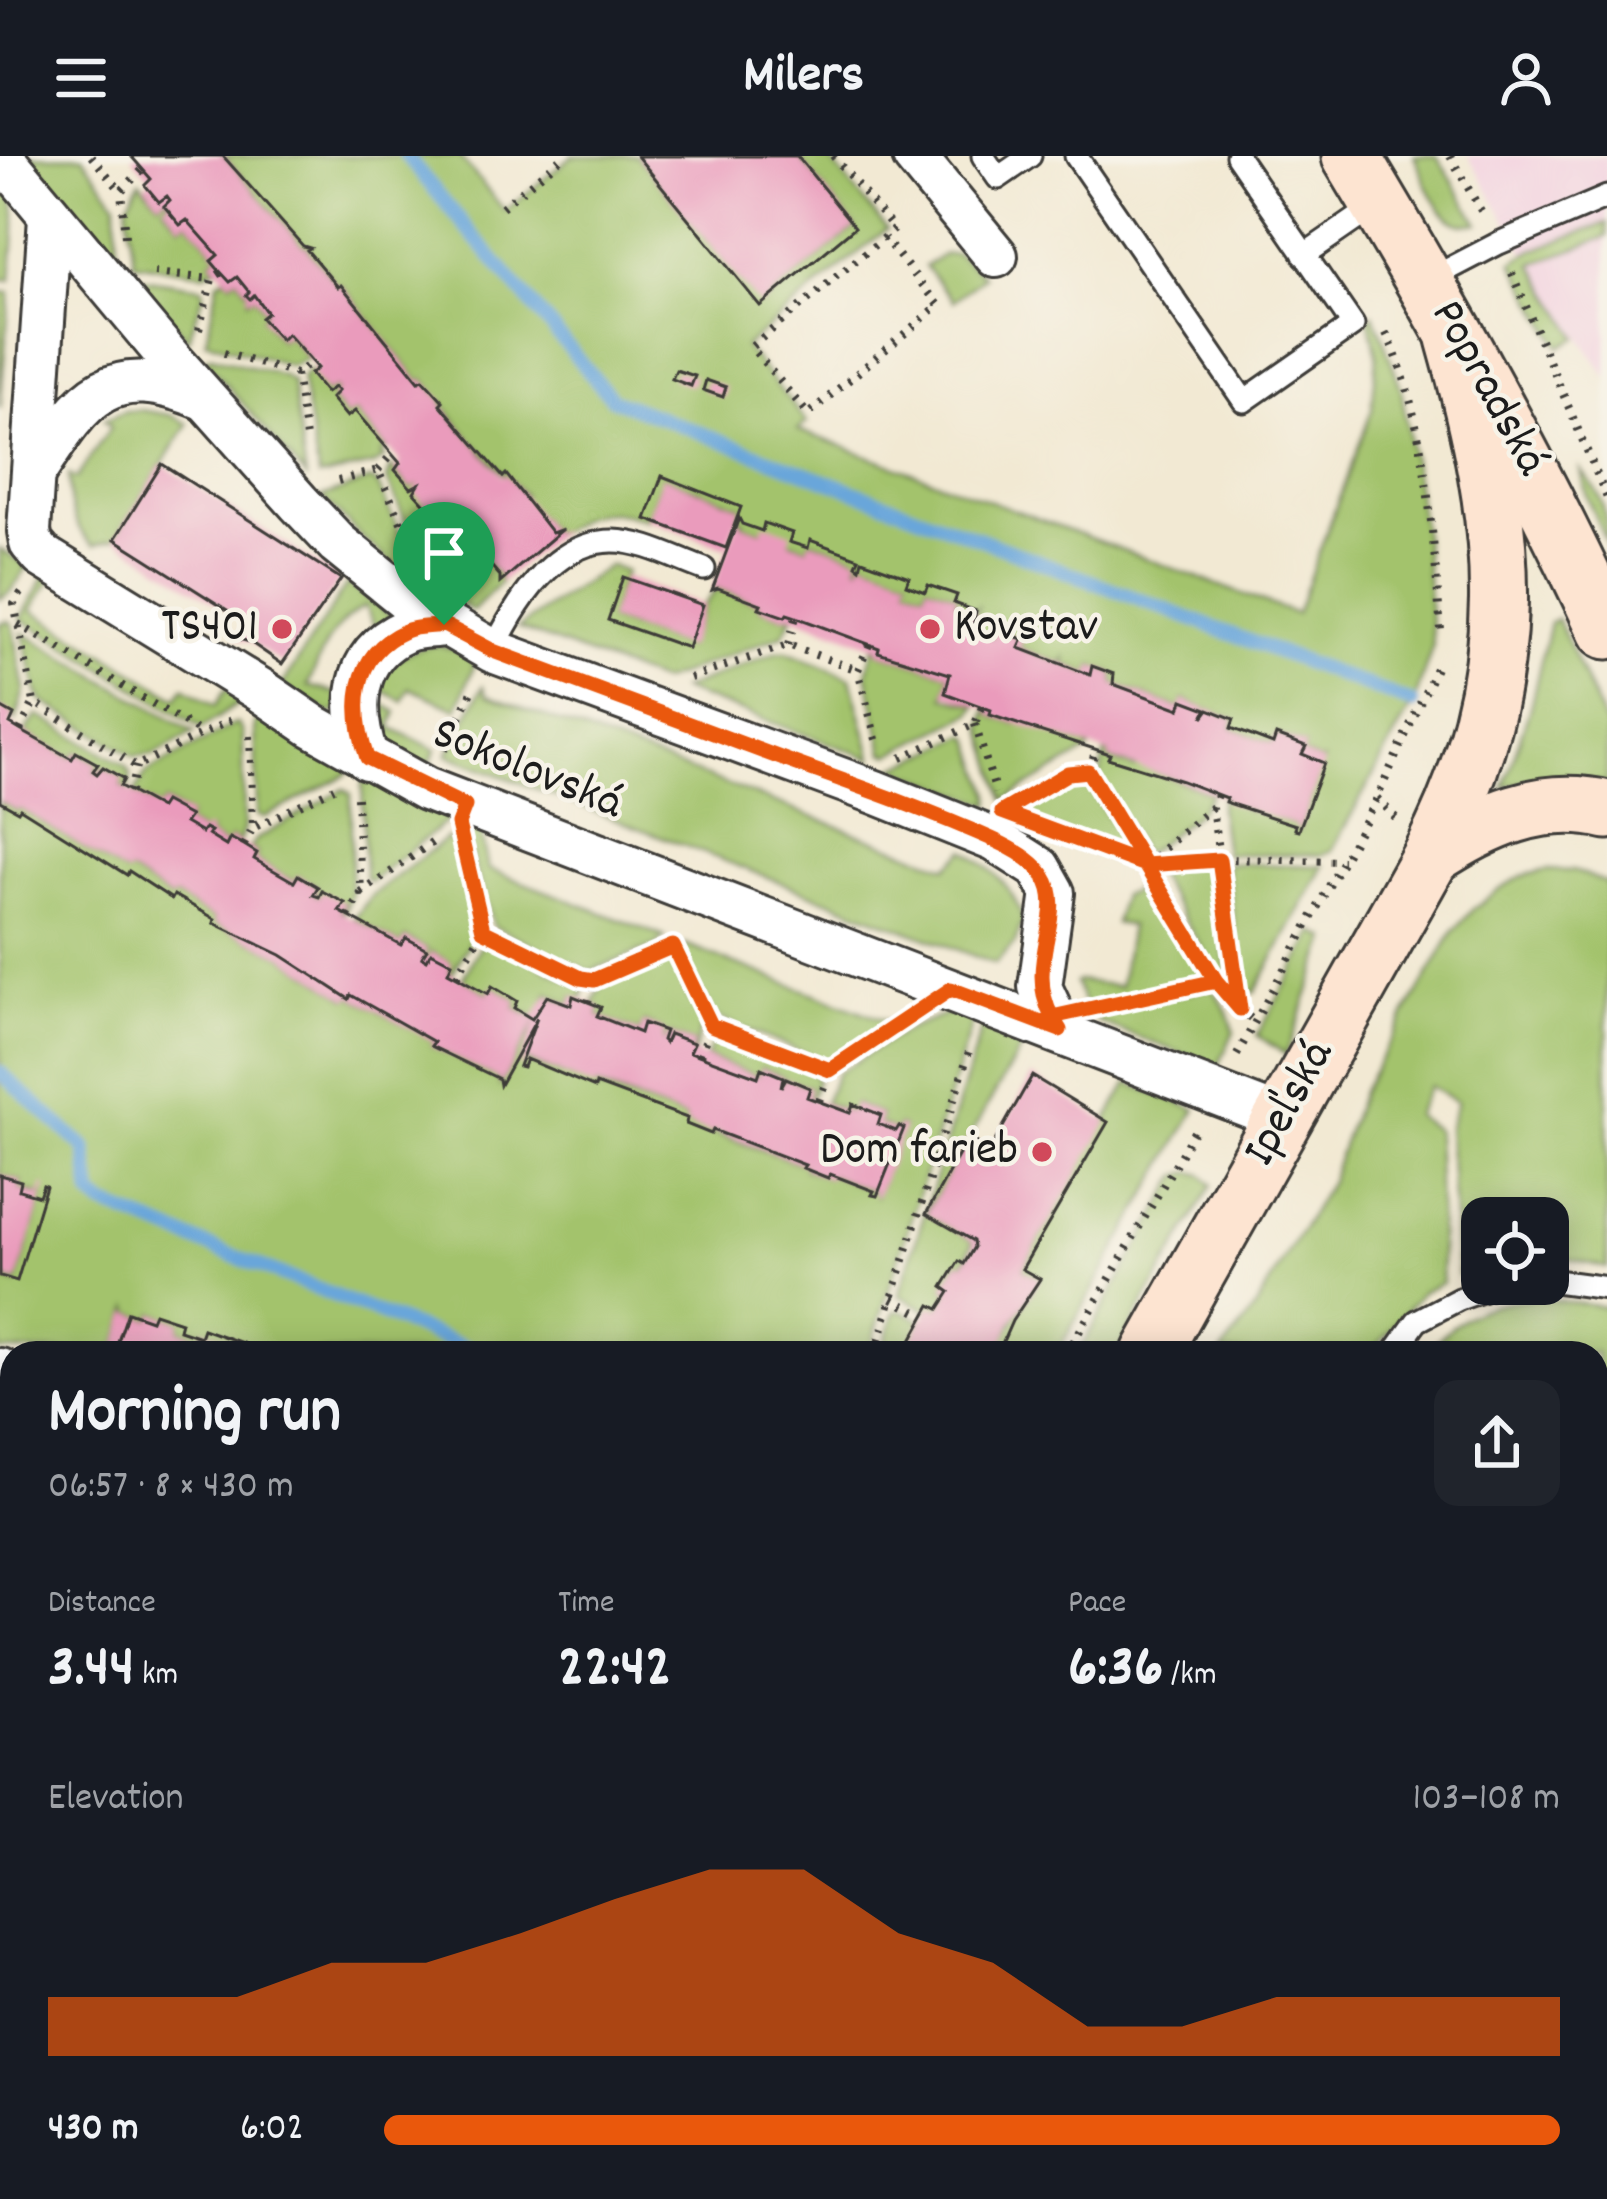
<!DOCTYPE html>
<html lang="en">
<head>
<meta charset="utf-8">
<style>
	:root { --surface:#171b24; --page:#20242c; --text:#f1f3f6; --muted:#9ea1a6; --accent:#ea580c }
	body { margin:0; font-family:Dekko,sans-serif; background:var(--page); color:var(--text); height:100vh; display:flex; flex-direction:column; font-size:45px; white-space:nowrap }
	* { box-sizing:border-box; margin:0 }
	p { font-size:39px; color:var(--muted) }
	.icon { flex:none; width:66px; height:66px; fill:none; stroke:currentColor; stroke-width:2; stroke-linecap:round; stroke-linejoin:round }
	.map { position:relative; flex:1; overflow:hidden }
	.panel { position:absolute; left:0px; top:1185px; width:1608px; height:858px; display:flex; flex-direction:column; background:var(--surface); border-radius:36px 36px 0 0; box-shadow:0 6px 30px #0003 }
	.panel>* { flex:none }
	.tools { position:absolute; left:1461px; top:1041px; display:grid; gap:24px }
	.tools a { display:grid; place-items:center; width:108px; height:108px; border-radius:24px; background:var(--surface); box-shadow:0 6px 30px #0003; font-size:60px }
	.pin { position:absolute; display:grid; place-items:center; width:102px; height:102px; color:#fff; margin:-123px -51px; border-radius:50% 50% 50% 0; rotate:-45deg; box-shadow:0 0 12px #0007 }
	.pin .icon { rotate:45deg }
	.round { display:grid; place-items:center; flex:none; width:126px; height:126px; border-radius:24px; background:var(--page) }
	.headline { display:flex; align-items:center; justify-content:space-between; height:204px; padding:0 48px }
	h1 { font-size:66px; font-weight:700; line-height:90px }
	.stats { display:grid; grid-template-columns:repeat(3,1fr); gap:18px; height:204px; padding:12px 48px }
	.stats div { display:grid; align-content:center }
	.stats b { font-size:60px; font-weight:700 }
	.stats small { font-size:33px; font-weight:400 }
	.stats p { font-size:33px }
	.chart { height:336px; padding:24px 48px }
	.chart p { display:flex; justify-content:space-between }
	.chart svg { width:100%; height:216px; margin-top:12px; fill:var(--accent); opacity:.7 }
	ul { padding:0 48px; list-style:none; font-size:39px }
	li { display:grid; grid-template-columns:192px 144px 1fr; align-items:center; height:90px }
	li i { height:30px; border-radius:15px; background:var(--accent) }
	header { display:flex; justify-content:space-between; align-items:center; height:156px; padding:0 48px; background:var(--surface); font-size:54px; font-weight:700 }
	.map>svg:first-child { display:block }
</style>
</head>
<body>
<header><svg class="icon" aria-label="menu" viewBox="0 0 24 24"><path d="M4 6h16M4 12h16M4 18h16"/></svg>Milers<svg class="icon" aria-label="person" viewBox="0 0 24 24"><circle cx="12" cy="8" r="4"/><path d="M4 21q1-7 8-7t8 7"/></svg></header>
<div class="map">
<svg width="1607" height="2043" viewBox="0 0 1607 2043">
	<rect width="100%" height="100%" fill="#f7f3e8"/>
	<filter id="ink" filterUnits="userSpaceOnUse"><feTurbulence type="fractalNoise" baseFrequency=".00833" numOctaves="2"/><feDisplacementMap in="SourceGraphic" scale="24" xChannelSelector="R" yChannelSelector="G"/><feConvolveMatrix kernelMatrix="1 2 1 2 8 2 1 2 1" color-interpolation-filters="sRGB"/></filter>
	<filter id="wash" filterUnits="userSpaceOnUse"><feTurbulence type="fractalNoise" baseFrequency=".004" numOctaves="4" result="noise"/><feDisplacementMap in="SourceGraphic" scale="48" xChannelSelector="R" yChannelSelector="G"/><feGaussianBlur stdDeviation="2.7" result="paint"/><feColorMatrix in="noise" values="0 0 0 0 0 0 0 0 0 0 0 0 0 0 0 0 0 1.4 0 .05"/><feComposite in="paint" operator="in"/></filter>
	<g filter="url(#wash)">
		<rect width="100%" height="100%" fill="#f2e9d3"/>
		<path fill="#f3cfdf" d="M1468,0H1607V222L1532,108Z"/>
		<g fill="#a3c36c" stroke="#607044" stroke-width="3">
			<path d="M29,0H83L116,46L118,103Z"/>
			<path d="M223,0H459L505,55L572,0H637L761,149L855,71L797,0H827L887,73L745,191L807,266L798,274L1296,458L1372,254L1377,200L1369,162L1374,158L1401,232L1423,376L1433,489L1415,544L1332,694L1321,699L1225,698L1219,652L1222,641L1250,655L1252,652L1296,669L1299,674L1324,603L1321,606L1302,598L1305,590L1277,579L1273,588L1231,572L1234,563L1210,554L1203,561L1206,553L1184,544L1180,553L1113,528L1114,518L1093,510L1090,519L1065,509L1066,500L1063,508L1019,492L1022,483L996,474L993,482L972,475L978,451L974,454L954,447L956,439L928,429L925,436L906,429L908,421L862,404L860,412L856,409L858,402L811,384L808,392L742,368L743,364L737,362L740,350L663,321L646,363C602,352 594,352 557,378L552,377L522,342L524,339L472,285L424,223L419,225L341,129L338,131L307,94L309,91L303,90Z"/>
			<path d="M1414,0H1437L1478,67C1440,77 1427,28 1414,0Z"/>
			<path d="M0,15C24,43 13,89 11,124L0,123Z"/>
			<path d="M140,25L159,46L167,40L170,44L164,51L180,69L187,64L218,99L211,105L217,112L203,117L134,107L127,49Z"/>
			<path d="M1607,67V81L1533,108L1578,181L1560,191L1513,106L1533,94Z"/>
			<path d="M956,97L984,120L953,145L925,110L944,98Z"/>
			<path d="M225,121L231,126L237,121L249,136V143L254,139L267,157L262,162L280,184L287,178L308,202L291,210L206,185L218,126Z"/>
			<path d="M140,122L202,131L204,137L188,184L136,124Z"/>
			<path d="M0,136L10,137L0,253Z"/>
			<path d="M211,200L284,220L292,226L306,321L204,203Z"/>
			<path d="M310,214L326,237L334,231L338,235L331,242L346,261L355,255L387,292L381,298L384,302L376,308L319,321L301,222Z"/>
			<path d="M142,254L170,259L188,268L115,383L94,389C72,373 68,345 69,319L76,323L111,270L104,264L125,255Z"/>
			<path d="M391,311L411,332L418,327L431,355L437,350L466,383L461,388L466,395L437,418L429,417L387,324Z"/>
			<path d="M1581,314C1603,339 1607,356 1607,389L1587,342Z"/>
			<path d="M371,324L378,329L419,419L421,431L363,383L322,341Z"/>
			<path d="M0,393L28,410L12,434L0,443Z"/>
			<path d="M474,404L480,411L487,405L500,420V427L473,455L438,435Z"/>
			<path d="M610,409L625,415L609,464L687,491L703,449L718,432L761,448L760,452L785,461L793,460L783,479L661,526L518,472Z"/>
			<path d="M45,419L52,423L32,454L177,542L184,531L215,550L226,533L244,544L202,572L21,463Z"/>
			<path d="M347,428L394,462L377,476L365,450C331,468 322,496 308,530L341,538L339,553L331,558L281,531Z"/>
			<path d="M1557,463L1607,572V628L1548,621L1504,631L1530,551L1550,467Z"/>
			<path d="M9,465L13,469L25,534L16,564L0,551V467Z"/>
			<path d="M23,477L194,576L154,599L135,601L42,545L37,536Z"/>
			<path d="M439,489L466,496L474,510L457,553L409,532L403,545L377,532C391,504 407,491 439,489Z"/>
			<path d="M874,490L879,496L950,518L945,541L977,549L972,557L891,598L884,596L867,517Z"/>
			<path d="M777,496H787L851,522L873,603L681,534Z"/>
			<path d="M483,530L487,539L947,711L965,694C991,712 1014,732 1023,764L1015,787L995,808L447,599Z"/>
			<path d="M379,546L397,556L391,571L436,594L424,619C391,594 381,588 371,547Z"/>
			<path d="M987,553L991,559L1015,568L1018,565L1090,591L1088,595L1005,644L983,571Z"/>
			<path d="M262,554L350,613L346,619L263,662L257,659L255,570Z"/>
			<path d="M38,559L126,610L131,619L128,634L120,630L123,623L103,611L97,618L93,615L97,608L77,596L72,603L25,577Z"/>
			<path d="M237,567L243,576L244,672L239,687L231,682L226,690L208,679L210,675L202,677L185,667L189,660L165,646L160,652L134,638L146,617Z"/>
			<path d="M967,579L972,583L991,639V649L895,612Z"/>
			<path d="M1105,596L1110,598L1109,603L1134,612L1136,608L1211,637L1197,657L1148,696H1141L1099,624Z"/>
			<path d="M368,618L452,661L370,726L365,722L362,628Z"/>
			<path d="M1079,621L1085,622L1133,702L1011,657Z"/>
			<path d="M344,633L351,638V739L344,757L339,755L344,747L313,739L317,730L298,720L294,726L254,703L257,697L250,692L257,683Z"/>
			<path d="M0,645L17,655L20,652L126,718L129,715L171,743L174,739L215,763L214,767L281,799L348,842L351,839L434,885L432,890L498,922L500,929L537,862L514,852L517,845L493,831L488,838L462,824L480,790L493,786L584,832L582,844L573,841L571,849L548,837L522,904L687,962V968L805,1009L804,1013L827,1021L830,1018L874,1035L876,1040L903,972L899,970L896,975L878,968L881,959L854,948L850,957L824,946L837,917L908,873L958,854L971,859V870L869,1197H270L253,1191L246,1197L247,1189L203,1174L200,1181L179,1174L180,1166L154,1157L151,1164L132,1157L130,1152L114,1197L0,1195V1120L16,1128L43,1039L19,1034L21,1025L0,1019Z"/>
			<path d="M469,668L480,673L488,713L665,781L656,790L590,815L493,770L465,680Z"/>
			<path d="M447,682L456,689L475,763L473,780L452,818L448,816L451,807L432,796L427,804L422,801L427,793L406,782L401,789L354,763L372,739Z"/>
			<path d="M1226,707L1324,710L1255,836L1247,837L1242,829Z"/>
			<path d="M1213,708L1228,817L1226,824L1218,818L1156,718V711Z"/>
			<path d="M1547,714L1573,715L1607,727V1112L1566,1102L1548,1103V1062H1482V1112L1458,1119L1448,973L1457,946L1429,930L1415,959L1436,974L1442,1127L1422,1136L1371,1197H1221L1253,1156L1330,1025L1361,936L1453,776L1474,752L1499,733L1522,720Z"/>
			<path d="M1142,726L1206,822L1085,850L1075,827L1078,825L1120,830L1130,770L1115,767L1122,739L1133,736L1137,727Z"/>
			<path d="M1315,776L1328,783L1286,899L1257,879Z"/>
			<path d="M685,789L894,868L840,902L826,906L713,860L681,801Z"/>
			<path d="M664,801H670L702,867L694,897L690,896L693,887L670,878L665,887L662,884L664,875L644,867L640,877L597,860L601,851L593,848L602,829Z"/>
			<path d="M1212,831L1228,856L1234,875L1218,911L1100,867L1092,857Z"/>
			<path d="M984,864L1025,885L926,1057L973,1085L964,1108L958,1106L944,1131L950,1136L939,1153L928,1155L899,1139Z"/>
			<path d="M716,879L812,914L817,924L811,942L807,941L809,931L786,923L781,931L783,921L762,912L758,921L706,901Z"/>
			<path d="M1128,927L1196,953L1057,1197H1000L995,1195L1039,1123L1022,1113Z"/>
			<path d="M1192,1016L1203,1019L1212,1029L1116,1197H1078L1178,1020Z"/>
			<path d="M1538,1142L1607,1151V1514L1596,1513V1197H1425C1463,1154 1483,1148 1538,1142Z"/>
			<path d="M901,1154L922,1165L915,1197H881L895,1155Z"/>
			<path d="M0,1369L12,1370V1425L0,1421Z"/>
			<path d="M3,1609L12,1613V1697L0,1690Z"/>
			<path d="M0,1731L12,1738V1819L0,1812Z"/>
			<path d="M0,1851L12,1858V1920L0,1941Z"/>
			<path d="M1596,1858L1607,1864V1968L1596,1971Z"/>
			<path d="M45,2031H94L87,2043H38Z"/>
			<path d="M274,2031H363L375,2041L295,2043Z"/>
			<path d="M406,2031H577L570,2043H427Z"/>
			<path d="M706,2031H863L856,2043H699Z"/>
		</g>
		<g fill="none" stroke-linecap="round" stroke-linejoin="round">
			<g stroke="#69a6da" stroke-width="14">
				<path d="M406,0L612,243L1412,547"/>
				<path d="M0,916L86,993L92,1040L102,1048L479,1197"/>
			</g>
		</g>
		<g id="blocks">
			<g fill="#ea9bbc">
				<path d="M131,0H223L303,90L310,92L307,94L338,131L341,129L419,225L423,223L443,245L440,248L503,321L506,318L552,377L563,373L500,427V420L487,405L480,411L460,388L466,383L437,350L431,355L414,336L419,328L411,332L395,314L400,307L355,255L347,261L331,242L338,235L334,231L326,237L310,218L317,212L287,178L281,184L261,162L267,157L254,139L250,143L246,139L249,136L237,121L230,126L217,112L211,105L218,99L187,64L180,69L164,50L170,44L167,40L159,46L145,29L151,23Z"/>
				<path d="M637,0H797L855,71L760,150Z"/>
				<path d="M676,214L695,220L691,230L672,223Z"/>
				<path d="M706,224L726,231L723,241L703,234Z"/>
				<path d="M162,308L341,423L282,508L250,486L235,482L246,466L115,383Z"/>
				<path d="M662,320L741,351L726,392L646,363Z"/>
				<path d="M739,362L742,368L762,375L764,367L792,377L789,386L808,392L810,384L859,402L856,409L860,412L862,404L909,421L906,429L925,436L928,429L957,439L954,447L976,455L972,475L993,482L995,474L1023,483L1019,492L1090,519L1092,510L1114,518L1113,528L1180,553L1183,544L1207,553L1203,561L1209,553L1234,563L1231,572L1273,588L1276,579L1306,590L1302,598L1324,607L1299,674L1295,673L1296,669L1225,646L1226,642L1182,625L1108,602L1110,598L990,559L991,554L945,537L950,518L878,496L879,492L793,460L787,458L785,461L759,452L761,448L718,432L712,434Z"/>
				<path d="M623,421L703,449L688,492L608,464Z"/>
				<path d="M0,551L14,559L10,568L20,574L72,603L76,596L98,608L93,615L97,618L103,611L124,623L120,630L160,652L164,646L190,660L185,667L202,677L205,672L211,675L208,679L226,690L230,682L244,689L257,697L254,703L294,726L298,719L318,731L313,739L319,741L322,735L345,747L339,755L348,760L401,789L406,782L427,793L422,801L427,804L431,796L452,807L448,816L488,838L492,830L517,845L514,852L532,863L547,840L571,849L573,840L601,851L597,860L640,877L643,867L665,875L662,884L665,887L669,878L694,887L690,896L758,921L761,912L783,921L781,931L786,922L810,932L807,941L850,957L853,948L881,959L878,968L896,975L899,970L904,972L877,1040L872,1039L874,1035L830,1018L828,1022L803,1012L805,1009L713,974L711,978L686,968L687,962L596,928L595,932L526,903L523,911L519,910L537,862L500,929L499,923L431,890L434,886L351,839L349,843L281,799L214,767L215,763L174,739L172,743L129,715L127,719L20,652L18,655L0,645Z"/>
				<path d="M1032,920L1108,966L1022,1113L1040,1123L1012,1165L1000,1192L994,1197H915L907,1192L922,1165L931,1149L939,1153L950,1136L943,1131L959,1105L964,1108L974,1091L973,1085L926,1058L968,982L990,994Z"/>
				<path d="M0,1019L21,1025L19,1034L39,1040L43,1029L46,1030L17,1125L0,1120Z"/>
				<path d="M128,1156L151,1164L154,1157L181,1166L179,1174L200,1181L203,1173L248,1189L246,1197H114Z"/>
				<path d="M0,1518L12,1525V1614L0,1607Z"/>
				<path d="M1596,1613L1607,1619V1864L1596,1858Z"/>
				<path d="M0,1948L12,1954V2031H45L38,2043H9L0,2038Z"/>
				<path d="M116,2031H274L295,2043H137Z"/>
				<path d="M1176,2031H1561L1571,2036L1567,2043H1197Z"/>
			</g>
		</g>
	</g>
	<g filter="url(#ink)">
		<use href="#blocks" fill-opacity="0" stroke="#3c3b37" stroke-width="3"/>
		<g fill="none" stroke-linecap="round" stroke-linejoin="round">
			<defs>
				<g id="lane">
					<path d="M983,0L998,22L1030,0"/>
					<path d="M1076,0L1244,245L1353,169L1237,0"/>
					<path d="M1304,99L1378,48"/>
					<path d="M1428,124L1499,87L1607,41"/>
					<path d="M493,495C515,448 554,385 613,385C643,385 676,403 704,413"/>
					<path d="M1548,1124L1607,1132"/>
					<path d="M1394,1197L1417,1165L1459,1143L1501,1128"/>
					<path d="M1596,1548L1607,1545"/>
					<path d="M1596,2006L1607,2012"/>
					<path d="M973,2031L995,2043"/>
					<path d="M910,2043L917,2031"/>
				</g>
				<g id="street">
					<path d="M1,0L172,205L299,347L337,387L415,450L493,495L875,636L995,684L1039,712L1053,737L1040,831L1060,874"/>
					<path d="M914,0L996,100"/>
					<path d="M50,61L29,375L31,387L42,400L262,535L313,570L426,633L1283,963"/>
					<path d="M34,317C84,241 106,203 203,242"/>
					<path d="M367,602C350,554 351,499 405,475C416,470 432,471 444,469"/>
					<path d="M0,1214L12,1221"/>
					<path d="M0,1455L12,1456"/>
				</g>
				<g id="secondary">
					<path d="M1351,0C1444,154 1532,311 1607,474"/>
					<path d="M1431,700C1484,665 1542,638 1607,654"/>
					<path d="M1151,1197L1431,700C1525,516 1509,374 1455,182"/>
					<path d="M669,2043L676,2031"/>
				</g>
			</defs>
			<use href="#lane" stroke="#3c3b37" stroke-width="27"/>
			<use href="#street" stroke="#3c3b37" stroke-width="48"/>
			<use href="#secondary" stroke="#3c3b37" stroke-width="63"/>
			<g stroke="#3c3b37" stroke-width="8" stroke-dasharray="3 9" stroke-linecap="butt">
				<path d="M91,0L121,35"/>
				<path d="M833,0L894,73L751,191L808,258L939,149L884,82"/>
				<path d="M1450,0L1484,60"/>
				<path d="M502,51L564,0"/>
				<path d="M125,81L121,35L143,13"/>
				<path d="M154,117L212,123"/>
				<path d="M1512,117L1607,342"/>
				<path d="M199,174L212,123L222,116"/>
				<path d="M1386,177C1426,257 1433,385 1441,474"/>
				<path d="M224,197L296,218L311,206"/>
				<path d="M296,218L307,288"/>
				<path d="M378,314L392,298"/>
				<path d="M338,325L378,314L411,389"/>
				<path d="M448,418L470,400"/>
				<path d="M21,437L14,448L34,546L136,610L231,564"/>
				<path d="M18,468L202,577"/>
				<path d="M788,489L796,461"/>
				<path d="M869,489L858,514L878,591"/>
				<path d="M690,522L788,489L858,514"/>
				<path d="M975,568L996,637"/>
				<path d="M20,574L34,546"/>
				<path d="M250,580L253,672L334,632"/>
				<path d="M444,594L474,532"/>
				<path d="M901,602L975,568L982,551"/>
				<path d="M1089,614L1096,593"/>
				<path d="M130,636L136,610"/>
				<path d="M1217,639L1212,651L1240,853L1255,866"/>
				<path d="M357,641L361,737L437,683"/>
				<path d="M1377,642L1396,662"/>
				<path d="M1016,648L1068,617L1089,615L1144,707"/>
				<path d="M1212,651L1145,709L1216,825L1240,853"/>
				<path d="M1071,681L1145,709L1219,703L1343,705"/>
				<path d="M244,689L253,672"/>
				<path d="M463,691L483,774L581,822L594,824L673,790L711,869L830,914"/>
				<path d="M348,760L361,737"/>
				<path d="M457,820L483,774"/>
				<path d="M588,846L594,824"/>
				<path d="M1112,848L1216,825"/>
				<path d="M700,899L711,869"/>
				<path d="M1237,899L1377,642L1436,512"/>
				<path d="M819,945L830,914L906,863"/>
				<path d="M892,1143L925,1160"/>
				<path d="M875,1197L971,889"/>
				<path d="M1067,1197L1195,974"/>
				<path d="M0,1305L12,1327"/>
				<path d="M0,1365H12"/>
				<path d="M0,1710L12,1717"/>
				<path d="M0,1832L12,1839"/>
				<path d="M4,1950L12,1934"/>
				<path d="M388,2031L410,2043"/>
				<path d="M95,2043L102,2031"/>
				<path d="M582,2043L589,2031"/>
			</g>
			<use href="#lane" stroke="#fff" stroke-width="21"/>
			<use href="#street" stroke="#fff" stroke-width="42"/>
			<use href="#secondary" stroke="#fde4d1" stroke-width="57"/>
		</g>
	</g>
	<g fill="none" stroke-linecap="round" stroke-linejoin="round" filter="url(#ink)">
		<defs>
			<path id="route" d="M444,469C432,471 416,470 405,475C351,499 351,554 367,602L465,650L458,668L483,774L581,822L594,824L673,790L711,869L830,914L951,833L1060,874L1052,861L1216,825L1145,709L1002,656L1068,617L1088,615L1145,709L1219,704L1240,853L1216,825L1052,861C1023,806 1069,758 1044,720C1033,703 1010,691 992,683C925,653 855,629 786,604C688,568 591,531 493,495L444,469"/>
		</defs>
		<use href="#route" stroke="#fff" stroke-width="24"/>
		<use href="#route" stroke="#ea580c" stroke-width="15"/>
	</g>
	<g fill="#d1495b" stroke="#f7f3e8" stroke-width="4.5">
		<circle cx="282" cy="473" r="12"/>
		<circle cx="930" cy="473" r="12"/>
		<circle cx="1042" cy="996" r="12"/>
	</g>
	<g text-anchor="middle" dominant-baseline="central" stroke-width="9" stroke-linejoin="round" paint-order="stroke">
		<g font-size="48" fill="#1c1c1c" stroke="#f7f3e8">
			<text transform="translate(1487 233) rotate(61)">Popradská</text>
			<text transform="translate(527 615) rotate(22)">Sokolovská</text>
			<text transform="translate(1291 948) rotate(-61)">Ipeľská</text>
		</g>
		<g font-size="48" fill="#1c1c1c" stroke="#f7f3e8" text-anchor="end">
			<text x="258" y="473">TS401</text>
			<text x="954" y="473" text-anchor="start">Kovstav</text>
			<text x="1018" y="996">Dom farieb</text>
		</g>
	</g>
</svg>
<div class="tools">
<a><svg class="icon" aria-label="locate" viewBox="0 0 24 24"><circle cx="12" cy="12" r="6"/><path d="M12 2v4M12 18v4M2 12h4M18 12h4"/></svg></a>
</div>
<div class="pin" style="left:444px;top:469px;background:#1e9e55"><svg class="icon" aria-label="arrive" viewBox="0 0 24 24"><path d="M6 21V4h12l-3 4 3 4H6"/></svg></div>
<section class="panel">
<div class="headline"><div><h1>Morning run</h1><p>06:57 · 8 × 430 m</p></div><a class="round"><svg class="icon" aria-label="share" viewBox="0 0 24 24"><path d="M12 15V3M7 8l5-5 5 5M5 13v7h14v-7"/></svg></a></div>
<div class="stats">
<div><p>Distance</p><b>3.44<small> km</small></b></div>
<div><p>Time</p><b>22:42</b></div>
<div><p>Pace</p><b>6:36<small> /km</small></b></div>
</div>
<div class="chart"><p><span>Elevation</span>103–108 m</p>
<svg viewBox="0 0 160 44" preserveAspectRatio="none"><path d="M0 44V32L10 32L20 32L30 25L40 25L50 19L60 12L70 6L80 6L90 19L100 25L110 38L120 38L130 32L140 32L150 32L160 32V44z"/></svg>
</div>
<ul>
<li><b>430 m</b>6:02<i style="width:100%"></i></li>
</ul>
</section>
</div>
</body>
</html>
